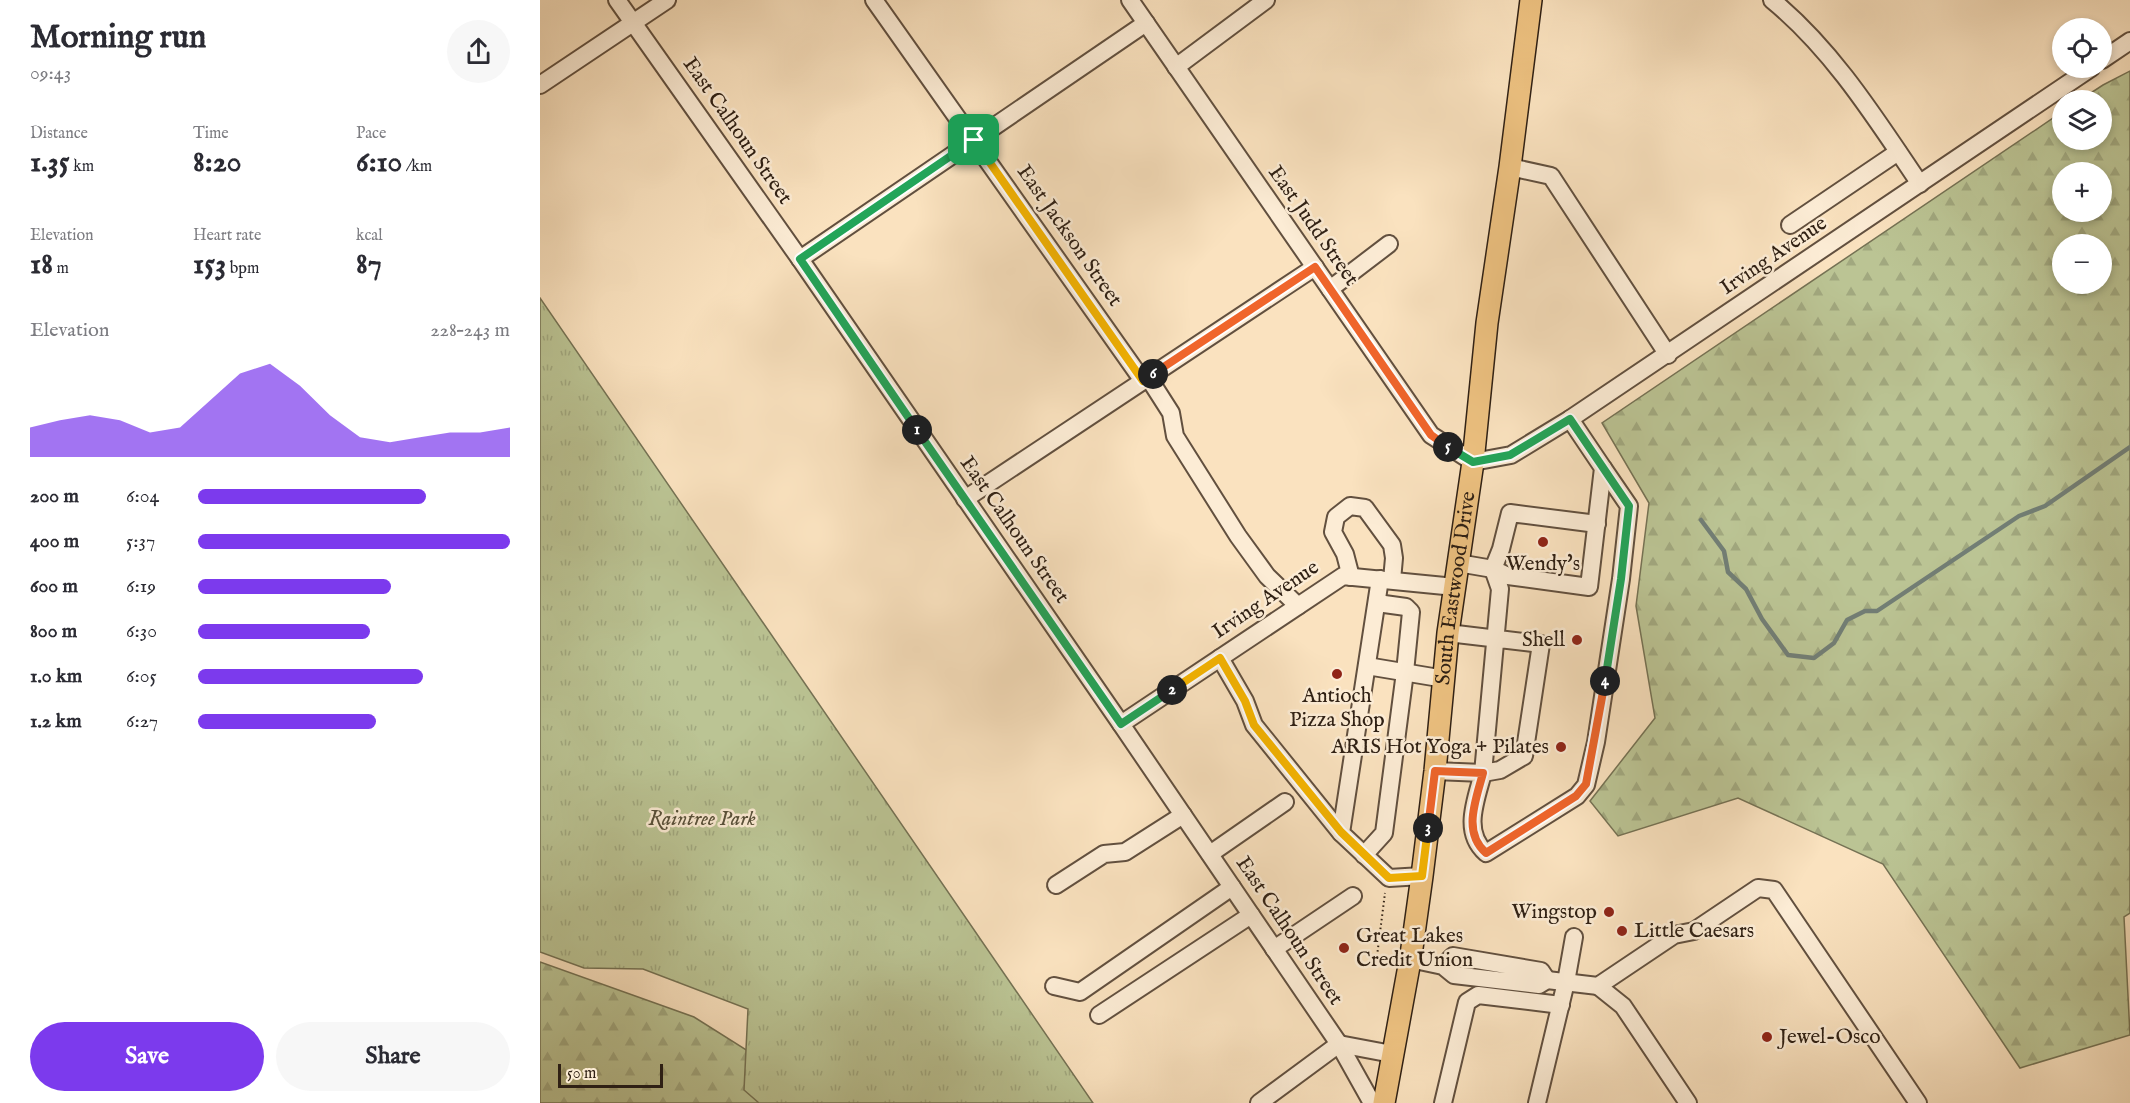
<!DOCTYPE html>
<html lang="en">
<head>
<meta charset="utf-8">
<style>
	:root { --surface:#fff; --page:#f7f7f7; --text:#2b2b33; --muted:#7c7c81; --accent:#7c3aed }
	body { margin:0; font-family:"IM FELL English",serif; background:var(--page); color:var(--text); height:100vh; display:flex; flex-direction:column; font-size:22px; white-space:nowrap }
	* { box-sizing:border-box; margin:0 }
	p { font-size:20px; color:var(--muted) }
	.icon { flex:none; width:33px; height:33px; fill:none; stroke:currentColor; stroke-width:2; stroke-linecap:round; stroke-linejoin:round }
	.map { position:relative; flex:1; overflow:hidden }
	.details { display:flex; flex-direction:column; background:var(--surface); width:540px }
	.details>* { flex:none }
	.tools { position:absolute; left:1512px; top:18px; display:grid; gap:12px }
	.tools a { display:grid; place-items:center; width:60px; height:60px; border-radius:50%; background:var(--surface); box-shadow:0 3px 9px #0003; font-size:30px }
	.scale { position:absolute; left:18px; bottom:15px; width:105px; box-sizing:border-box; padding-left:6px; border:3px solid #2f2014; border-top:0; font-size:16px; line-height:21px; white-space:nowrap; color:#2f2014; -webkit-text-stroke:4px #fcecd5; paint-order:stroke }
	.pin { position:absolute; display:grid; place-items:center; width:51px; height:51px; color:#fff; margin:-26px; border-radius:12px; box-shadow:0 3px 9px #0006 }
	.km { position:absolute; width:30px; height:30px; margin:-15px; border-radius:50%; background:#222; color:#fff; font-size:16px; line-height:30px; text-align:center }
	.round { display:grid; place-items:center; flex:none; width:63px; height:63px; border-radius:32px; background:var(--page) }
	.head { display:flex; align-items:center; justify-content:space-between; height:102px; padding:0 30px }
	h1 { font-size:33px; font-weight:700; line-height:45px }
	.stats { display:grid; grid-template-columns:repeat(3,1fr); gap:9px; height:102px; padding:6px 30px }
	.stats div { display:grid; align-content:center }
	.stats b { font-size:30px; font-weight:700 }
	.stats small { font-size:16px; font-weight:400 }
	.stats p { font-size:16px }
	.chart { height:168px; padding:12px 30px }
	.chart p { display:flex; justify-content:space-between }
	.chart svg { width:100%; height:108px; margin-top:6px; fill:var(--accent); opacity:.7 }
	.action { display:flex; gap:12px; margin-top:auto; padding:12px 30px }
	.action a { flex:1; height:69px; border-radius:36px; background:var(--accent); color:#fff; font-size:24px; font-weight:700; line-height:69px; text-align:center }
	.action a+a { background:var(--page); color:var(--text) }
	ul { padding:0 30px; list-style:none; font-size:20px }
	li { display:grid; grid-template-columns:96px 72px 1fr; align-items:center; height:45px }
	li i { height:15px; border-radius:8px; background:var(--accent) }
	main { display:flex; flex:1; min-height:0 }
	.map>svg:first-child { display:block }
</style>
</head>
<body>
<main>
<section class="details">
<div class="head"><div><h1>Morning run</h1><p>09:43</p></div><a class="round"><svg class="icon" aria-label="share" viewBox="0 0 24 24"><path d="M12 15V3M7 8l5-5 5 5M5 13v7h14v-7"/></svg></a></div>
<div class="stats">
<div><p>Distance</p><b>1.35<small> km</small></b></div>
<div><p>Time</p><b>8:20</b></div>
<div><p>Pace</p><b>6:10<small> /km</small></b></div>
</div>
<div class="stats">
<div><p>Elevation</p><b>18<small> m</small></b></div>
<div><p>Heart rate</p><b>153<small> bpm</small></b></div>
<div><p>kcal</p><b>87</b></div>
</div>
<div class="chart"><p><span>Elevation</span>228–243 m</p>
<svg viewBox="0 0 160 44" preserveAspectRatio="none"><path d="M0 44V32L10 29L20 27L30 29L40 34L50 32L60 21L70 10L80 6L90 15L100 27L110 36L120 38L130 36L140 34L150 34L160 32V44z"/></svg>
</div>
<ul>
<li><b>200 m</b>6:04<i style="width:73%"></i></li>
<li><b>400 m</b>5:37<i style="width:100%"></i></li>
<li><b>600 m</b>6:19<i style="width:62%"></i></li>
<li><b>800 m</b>6:30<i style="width:55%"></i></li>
<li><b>1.0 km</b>6:05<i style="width:72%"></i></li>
<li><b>1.2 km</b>6:27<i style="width:57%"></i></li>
</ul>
<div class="action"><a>Save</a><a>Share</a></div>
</section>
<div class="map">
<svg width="1590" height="1103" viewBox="0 0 1590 1103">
	<defs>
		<pattern id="forest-firs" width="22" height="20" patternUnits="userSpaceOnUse" patternTransform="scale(1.5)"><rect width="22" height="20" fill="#bbc494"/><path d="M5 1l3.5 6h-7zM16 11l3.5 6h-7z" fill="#a1a87f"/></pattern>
		<pattern id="park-tufts" width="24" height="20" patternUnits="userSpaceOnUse" patternTransform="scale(1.5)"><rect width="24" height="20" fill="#bbc494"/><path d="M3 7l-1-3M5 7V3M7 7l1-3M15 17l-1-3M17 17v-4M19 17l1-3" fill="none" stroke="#a1a87f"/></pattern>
	</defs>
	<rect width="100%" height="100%" fill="#fae2bf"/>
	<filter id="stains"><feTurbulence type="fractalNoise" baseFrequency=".00333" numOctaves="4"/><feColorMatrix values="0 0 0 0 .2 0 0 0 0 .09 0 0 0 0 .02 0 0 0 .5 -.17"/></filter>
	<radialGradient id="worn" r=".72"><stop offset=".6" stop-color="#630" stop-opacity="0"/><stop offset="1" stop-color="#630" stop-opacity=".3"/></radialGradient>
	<g fill="url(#forest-firs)" stroke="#757254" stroke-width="1.5" fill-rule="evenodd">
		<path d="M1590,71V913L1584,917L1590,1035L1480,1068L1343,864L1198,798L1078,836L1050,801L1115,718L1096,606L1109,503L1062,423L1522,112V140H1562V100H1540L1563,85ZM1522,172H1562V212H1522ZM1522,244H1562V284H1522Z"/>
		<path d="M0,962L154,1017L246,1075L270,1103H0Z"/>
	</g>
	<path fill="url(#park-tufts)" stroke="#757254" stroke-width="1.5" d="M0,298L553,1103H219L204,1090L208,1009L103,969L44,968L0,952Z"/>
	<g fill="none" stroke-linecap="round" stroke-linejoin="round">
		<path stroke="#727e75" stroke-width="4.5" d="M1161,520L1184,551L1188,572L1206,589L1222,619L1248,655L1274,658L1294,643L1307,620L1325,611H1337L1479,516L1505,506L1590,447"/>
		<defs>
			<g id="minor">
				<path d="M77,0L260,259L581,724L799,1044L832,1103"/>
				<path d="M334,0L603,381"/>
				<path d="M590,0L891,435L933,462L971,455L1030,419L1551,68"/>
				<path d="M1232,0C1293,50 1336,119 1380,184"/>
				<path d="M1562,60L1590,41"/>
				<path d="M636,67L726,0"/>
				<path d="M0,85L127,0"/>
				<path d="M970,167L1011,176L1128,355"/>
				<path d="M1250,225L1358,152"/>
				<path d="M260,259L606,23"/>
				<path d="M790,289L849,244"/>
				<path d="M608,377L631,413L635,436L698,536L727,576L758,606"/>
				<path d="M425,499L775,267"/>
				<path d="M918,563L953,569L968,576L1049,587L1063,468L1030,419"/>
				<path d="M811,577L805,554L793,532L796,517L810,506L825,508L852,545L854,558L852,580"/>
				<path d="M840,579L801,833L849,878L882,876"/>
				<path d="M908,633L1001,644L984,756L960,770L943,773L960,589L953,569L961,549L970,513L1057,524"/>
				<path d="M680,658L705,701L714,725L801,833"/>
				<path d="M827,666L905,679"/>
				<path d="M581,724L803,576L915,587"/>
				<path d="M895,771L943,773C936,800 922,832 946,853L1037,796L1046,785L1056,742L1081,579L1089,506L1063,468"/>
				<path d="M670,854L745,802"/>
				<path d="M824,855L844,833L865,672L871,612L866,607L837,603"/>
				<path d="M516,885L564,854L585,852L643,815"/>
				<path d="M734,949L813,896"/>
				<path d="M870,959L903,966L914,975L999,985L1007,980L1001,971L913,956L903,966"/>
				<path d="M1007,980L1058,986L1134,935L1154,931L1218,888L1234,890L1378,1103"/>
				<path d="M514,986L540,992L692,887"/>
				<path d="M1058,986L1083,1006L1148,1103"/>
				<path d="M559,1015L711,915"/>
				<path d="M799,1044L852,1054"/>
				<path d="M719,1103L799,1044"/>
				<path d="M903,1103L927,1002L938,995L1021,1005"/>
				<path d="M997,1103L1026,982L1034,937"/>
			</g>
			<g id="major">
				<path id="s1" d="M844,1103L871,955L882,876L895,771L908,633L933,462L947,323L970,167L991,0"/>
			</g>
		</defs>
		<use href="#minor" stroke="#62503f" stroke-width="20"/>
		<use href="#major" stroke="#2f2014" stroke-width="24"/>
		<path stroke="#2f2014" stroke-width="2" stroke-dasharray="1.5 3" stroke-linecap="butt" d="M837,956L845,893"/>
		<use href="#minor" stroke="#fcecd5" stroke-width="16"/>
		<use href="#major" stroke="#edc180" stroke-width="21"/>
	</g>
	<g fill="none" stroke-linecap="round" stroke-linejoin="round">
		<defs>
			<path id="split-1" d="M377,430L260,259L434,140"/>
			<path id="split-2" d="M377,430L581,724L632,690"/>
			<path id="split-3" d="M632,690L680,658L705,701L714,725L801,832L849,878L882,876L888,828"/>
			<path id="split-4" d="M888,828L895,771L943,773C936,800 922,832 946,853L1036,796L1046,784L1065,681"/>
			<path id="split-5" d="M908,447L933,462L970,455L1030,419L1089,506L1081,579L1065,681"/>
			<path id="split-6" d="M613,374L775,267L891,435L908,447"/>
			<path id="split-7" d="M434,140L603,381L613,374"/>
		</defs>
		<use href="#split-1" stroke="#fff" stroke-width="12"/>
		<use href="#split-2" stroke="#fff" stroke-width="12"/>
		<use href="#split-3" stroke="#fff" stroke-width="12"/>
		<use href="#split-4" stroke="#fff" stroke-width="12"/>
		<use href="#split-5" stroke="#fff" stroke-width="12"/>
		<use href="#split-6" stroke="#fff" stroke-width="12"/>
		<use href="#split-7" stroke="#fff" stroke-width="12"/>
		<use href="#split-1" stroke="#22a559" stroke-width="8"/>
		<use href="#split-2" stroke="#22a559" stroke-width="8"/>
		<use href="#split-3" stroke="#f5b400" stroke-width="8"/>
		<use href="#split-4" stroke="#f0652b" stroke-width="8"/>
		<use href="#split-5" stroke="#22a559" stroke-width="8"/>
		<use href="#split-6" stroke="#f0652b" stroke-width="8"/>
		<use href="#split-7" stroke="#f5b400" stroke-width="8"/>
	</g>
	<g fill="#8f2418" stroke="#fcecd5" stroke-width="2">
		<circle cx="1003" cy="542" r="6"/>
		<circle cx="1037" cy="640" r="6"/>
		<circle cx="797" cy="674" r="6"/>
		<circle cx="1021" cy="747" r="6"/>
		<circle cx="1069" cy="912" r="6"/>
		<circle cx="1082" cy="931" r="6"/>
		<circle cx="804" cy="948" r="6"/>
		<circle cx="1227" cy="1037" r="6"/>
	</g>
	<g text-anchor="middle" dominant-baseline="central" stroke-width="5" stroke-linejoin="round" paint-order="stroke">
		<g font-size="21" fill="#2f2014" stroke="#fcecd5">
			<text transform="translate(197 131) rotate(55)">East Calhoun Street</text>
			<text transform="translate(773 226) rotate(55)">East Judd Street</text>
			<text transform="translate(529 236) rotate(55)">East Jackson Street</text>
			<text transform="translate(1234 256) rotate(-34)">Irving Avenue</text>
			<text transform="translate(474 530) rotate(55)">East Calhoun Street</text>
			<text stroke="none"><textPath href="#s1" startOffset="520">South Eastwood Drive</textPath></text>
			<text transform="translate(726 600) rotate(-34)">Irving Avenue</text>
			<text transform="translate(749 931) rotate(56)">East Calhoun Street</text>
		</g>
		<g font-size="21" fill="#2f2014" stroke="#fcecd5" text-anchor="end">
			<text x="1003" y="564" text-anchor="middle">Wendy's</text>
			<text x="1025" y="640">Shell</text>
			<text x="797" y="696" text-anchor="middle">Antioch<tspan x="797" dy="24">Pizza Shop</tspan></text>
			<text x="1009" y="747">ARIS Hot Yoga + Pilates</text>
			<text x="1057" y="912">Wingstop</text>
			<text x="1094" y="931" text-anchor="start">Little Caesars</text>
			<text x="816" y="936" text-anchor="start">Great Lakes<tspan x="816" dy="24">Credit Union</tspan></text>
			<text x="1239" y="1037" text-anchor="start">Jewel-Osco</text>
		</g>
		<g font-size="21" font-style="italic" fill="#59513a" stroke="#fcecd5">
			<text x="162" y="819">Raintree Park</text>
		</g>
	</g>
	<rect width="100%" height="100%" filter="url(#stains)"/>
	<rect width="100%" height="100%" fill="url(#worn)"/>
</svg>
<div class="tools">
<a><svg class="icon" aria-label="locate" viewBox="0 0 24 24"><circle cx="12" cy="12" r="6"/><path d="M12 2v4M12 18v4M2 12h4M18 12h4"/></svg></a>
<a><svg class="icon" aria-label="layers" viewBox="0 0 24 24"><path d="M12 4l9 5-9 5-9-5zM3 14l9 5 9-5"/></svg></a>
<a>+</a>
<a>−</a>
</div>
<div class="scale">50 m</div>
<div class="pin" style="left:434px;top:140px;background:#1e9e55"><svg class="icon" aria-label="arrive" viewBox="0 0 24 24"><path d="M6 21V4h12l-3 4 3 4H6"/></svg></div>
<b class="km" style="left:377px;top:430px">1</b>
<b class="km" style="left:632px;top:690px">2</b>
<b class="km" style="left:888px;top:828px">3</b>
<b class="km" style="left:1065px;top:681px">4</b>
<b class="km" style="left:908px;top:447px">5</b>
<b class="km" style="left:613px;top:374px">6</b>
</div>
</main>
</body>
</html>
